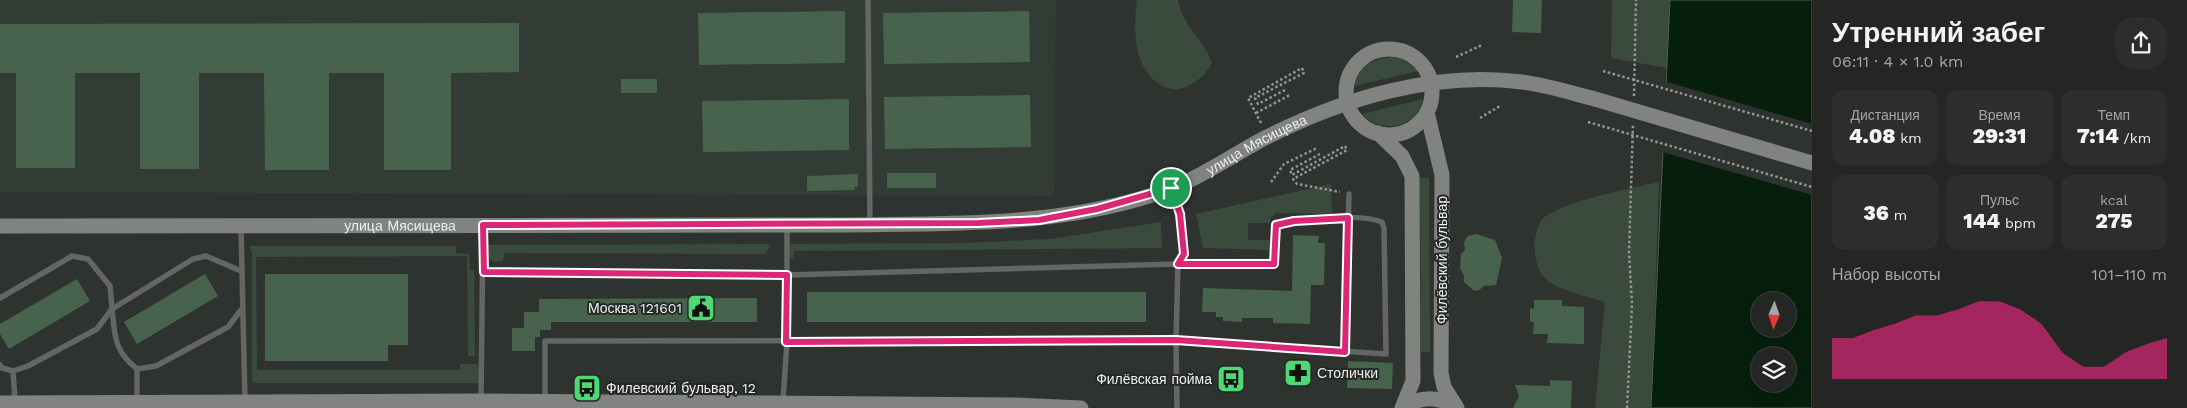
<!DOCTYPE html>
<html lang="ru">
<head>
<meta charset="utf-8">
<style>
	:root { --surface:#232623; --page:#2b2e2b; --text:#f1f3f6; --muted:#a3a5a6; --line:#404341; --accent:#db2777 }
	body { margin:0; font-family:"Work Sans",sans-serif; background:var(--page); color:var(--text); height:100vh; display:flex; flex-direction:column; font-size:19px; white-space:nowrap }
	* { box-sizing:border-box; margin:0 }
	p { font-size:16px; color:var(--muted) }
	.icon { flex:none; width:28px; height:28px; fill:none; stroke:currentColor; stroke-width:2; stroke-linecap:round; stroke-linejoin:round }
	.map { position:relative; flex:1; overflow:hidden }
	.details { display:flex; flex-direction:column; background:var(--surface); width:375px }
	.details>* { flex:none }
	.needle { width:32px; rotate:182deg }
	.controls { position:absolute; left:1751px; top:292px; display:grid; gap:10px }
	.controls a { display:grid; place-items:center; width:45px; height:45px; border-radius:50%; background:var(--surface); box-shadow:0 2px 12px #0003,0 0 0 1px var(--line); font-size:25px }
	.pin { position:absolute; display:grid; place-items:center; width:42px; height:42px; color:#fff; margin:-21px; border:2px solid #fff; border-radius:50%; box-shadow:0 1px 5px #0007 }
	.round { display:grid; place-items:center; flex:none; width:52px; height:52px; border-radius:20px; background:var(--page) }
	.head { display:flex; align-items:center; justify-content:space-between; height:85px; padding:0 20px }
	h1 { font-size:28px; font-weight:800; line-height:38px }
	.metrics { display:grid; grid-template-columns:repeat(3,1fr); gap:8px; height:85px; padding:5px 20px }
	.metrics div { display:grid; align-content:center; border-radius:12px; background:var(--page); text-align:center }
	.metrics b { font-size:21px; font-weight:800 }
	.metrics small { font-size:14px; font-weight:400 }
	.metrics p { font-size:14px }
	.chart { height:140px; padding:10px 20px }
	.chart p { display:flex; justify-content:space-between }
	.chart svg { width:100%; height:90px; margin-top:5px; fill:var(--accent); opacity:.7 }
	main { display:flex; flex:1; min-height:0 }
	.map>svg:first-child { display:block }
</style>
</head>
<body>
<main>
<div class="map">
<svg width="1812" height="408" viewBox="0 0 1812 408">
	<rect width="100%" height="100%" fill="#2f332f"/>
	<path fill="#323c34" d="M0,0H1056L1054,196L0,192Z"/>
	<g fill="#3a4b3d">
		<path d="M1137,0H1178C1182,25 1203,39 1212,62C1209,71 1200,79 1192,84C1181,90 1174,91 1163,86C1133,71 1133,29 1137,0Z"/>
		<path d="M1612,0H1670L1667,68L1611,58Z"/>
		<path d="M1391,57L1402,59L1418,71L1354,86C1359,67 1372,59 1391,57Z"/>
		<path d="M1423,99C1416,128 1382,135 1362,114Z"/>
		<path d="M1420,178H1429L1430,352H1421Z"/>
		<path d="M1659,182L1651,408H1595L1605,302C1588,296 1566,293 1551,283C1540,277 1537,266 1535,254C1533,244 1536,230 1541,221C1553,203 1637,187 1659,182Z"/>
		<path d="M1331,184L1332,214L1277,213L1271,217L1270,223H1248V240H1270V250L1203,248L1196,214Z"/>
		<path d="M1161,222L1162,248L794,251L793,260L790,256V244L964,243L1050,239Z"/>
		<path d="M770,244L766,254L504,253L503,261L494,262L489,258L488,245Z"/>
		<path d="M249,246H456V253L469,254L470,270H474L475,356H468L467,256L256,257L257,370H460V364H477L480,372L479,383H254L252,380V252Z"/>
	</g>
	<path fill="#061f0d" stroke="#4b5e50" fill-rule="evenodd" d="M1670,0H1812V408H1651ZM1760,301H1788V329H1760ZM1760,356H1788V384H1760Z"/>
	<path fill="#2f332f" d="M1664,81L1812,124V195L1659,151Z"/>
	<g fill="#48634d">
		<path d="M1513,0H1542L1541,33L1512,32Z"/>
		<path d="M845,11V63L699,65L698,13Z"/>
		<path d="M1029,11L1030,62L884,64L883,13Z"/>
		<path d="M519,23V72L451,73V170H384V73H329V170H265L264,73H199V169H140V73H75V168H16V73H0V24Z"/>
		<rect x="621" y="79" width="36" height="14"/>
		<path d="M1030,95L1031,147L885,149L884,97Z"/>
		<path d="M849,99V150L703,152L702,101Z"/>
		<rect x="887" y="173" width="49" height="15"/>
		<path d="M858,174V187H854L855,190L807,191V176Z"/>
		<path d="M1476,234L1495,240L1502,258L1496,285L1484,286L1478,291L1473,290L1464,282V276L1460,268L1461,254L1465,250L1464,242L1468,236Z"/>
		<path d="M1293,235L1319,236L1318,243H1325L1324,285H1311L1310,324L1273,323V318H1242V322L1223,321V317H1216V312H1202L1203,288L1292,291Z"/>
		<path d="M205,274L218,296L137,344L124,322Z"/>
		<path d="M265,274H408V345H388V361H265Z"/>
		<path d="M77,279L90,301L9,349L0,334V324Z"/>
		<rect x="807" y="292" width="339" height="30"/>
		<path d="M757,298V322H551V330H540V337H535V351H512V328H524V312H539V299Z"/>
		<path d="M1534,300H1562V306L1584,307V344L1547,343L1548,334H1533L1534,322H1530V308L1534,309Z"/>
		<path d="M1348,361L1393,363L1392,389L1347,388Z"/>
		<path d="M1550,380L1572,381L1571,408H1513L1519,396L1515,385L1550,386Z"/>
	</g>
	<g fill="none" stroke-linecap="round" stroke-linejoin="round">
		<g stroke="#939693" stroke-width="2.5" stroke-dasharray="2.5 2.5" stroke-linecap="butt">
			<path d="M1456,57L1482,45"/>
			<path d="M1634,96L1636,0"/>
			<path d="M1256,113L1290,95"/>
			<path d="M1480,118L1500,106"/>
			<path d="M1261,123L1248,98L1302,68L1304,73L1255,98L1258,104L1287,89"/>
			<path d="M1320,154L1290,170L1292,175L1345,146L1347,150L1293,179L1297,184L1340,192"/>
			<path d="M1271,182L1284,164L1317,148"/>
			<path d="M1627,408L1632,305L1629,252L1633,124"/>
		</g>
		<g stroke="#646664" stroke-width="5.5">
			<path d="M868,0L870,224"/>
			<path d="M241,228L245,401"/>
			<path d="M484,272L787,275L1178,264H1274L1277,225C1300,219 1360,213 1382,222L1384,228L1386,354L1176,340L1178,264L1184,254L1180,214L1171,190"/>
			<path d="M0,298L72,256L88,259L110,286L112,309L97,329L28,366L13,371L2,368L0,365"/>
			<path d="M1345,351L1349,194"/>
			<path d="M137,369L156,366L228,327L241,310"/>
			<path d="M13,371L15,401"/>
			<path d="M481,401L483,227"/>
			<path d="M545,401V341L1176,340L1177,408"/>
			<path d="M783,401L787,342V226"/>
			<path d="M137,402V369C114,351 115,336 112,309L193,259L206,256L241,271"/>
		</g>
		<g stroke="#808380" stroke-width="15">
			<circle cx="1389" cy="92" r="43"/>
			<path d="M1427,112L1442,175L1441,373L1444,387L1457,408"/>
			<path d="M1378,133L1402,156L1412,176L1413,381L1402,408"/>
			<path id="s1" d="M0,226L839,225C950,223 1063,228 1170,189C1201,178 1237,152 1267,137C1344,98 1435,71 1522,82C1547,85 1571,93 1595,99"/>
			<path d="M0,403L481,401L1014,405L1081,408"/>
			<path d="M1405,408C1420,395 1438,397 1455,406"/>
		</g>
		<g stroke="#939693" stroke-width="2.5" stroke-dasharray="2.5 2.5" stroke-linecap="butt">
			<path d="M1603,71L1812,131"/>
			<path d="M1588,122L1812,187"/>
		</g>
		<path stroke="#808380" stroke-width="15" d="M1595,99L1812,163"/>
	</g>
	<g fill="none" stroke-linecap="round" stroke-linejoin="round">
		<defs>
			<path id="route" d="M1171,188L1180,214L1184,254L1178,264H1274L1276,225L1294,221L1348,218L1345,352L1176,340L786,342L787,275L484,272L483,225L978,223L1039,220L1097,209Z"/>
		</defs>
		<use href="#route" stroke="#fff" stroke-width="10"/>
		<use href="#route" stroke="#db2777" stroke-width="6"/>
	</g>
	<defs>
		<symbol id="civic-square" viewBox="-11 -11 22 22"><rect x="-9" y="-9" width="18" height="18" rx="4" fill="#4fd675" stroke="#252926"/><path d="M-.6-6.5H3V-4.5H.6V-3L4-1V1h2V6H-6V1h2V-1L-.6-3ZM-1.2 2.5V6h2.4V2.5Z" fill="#111"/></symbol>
		<symbol id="pharmacy-square" viewBox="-11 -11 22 22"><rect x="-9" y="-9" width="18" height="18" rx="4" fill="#4fd675" stroke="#252926"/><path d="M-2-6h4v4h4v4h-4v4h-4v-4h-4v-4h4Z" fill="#111"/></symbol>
		<symbol id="bus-square" viewBox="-11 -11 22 22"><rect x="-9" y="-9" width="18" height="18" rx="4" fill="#4fd675" stroke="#252926"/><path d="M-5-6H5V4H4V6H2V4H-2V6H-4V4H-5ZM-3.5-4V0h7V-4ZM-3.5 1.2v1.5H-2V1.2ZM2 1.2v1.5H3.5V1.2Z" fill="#111"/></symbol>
	</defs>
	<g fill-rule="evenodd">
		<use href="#civic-square" x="685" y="292" width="32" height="32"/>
		<use href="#pharmacy-square" x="1282" y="357" width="32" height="32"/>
		<use href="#bus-square" x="1215" y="363" width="32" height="32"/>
		<use href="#bus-square" x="571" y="372" width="32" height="32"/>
	</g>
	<g text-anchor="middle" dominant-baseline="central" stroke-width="4" stroke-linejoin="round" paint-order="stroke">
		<g font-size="14" fill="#edf0ed" stroke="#252926">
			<text stroke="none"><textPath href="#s1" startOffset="1271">улица Мясищева</textPath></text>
			<text stroke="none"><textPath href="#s1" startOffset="400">улица Мясищева</textPath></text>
			<text transform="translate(1442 260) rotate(-90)">Филёвский бульвар</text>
		</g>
		<g font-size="14" fill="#edf0ed" stroke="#252926" text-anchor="end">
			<text x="682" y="308">Москва 121601</text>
			<text x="1317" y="373" text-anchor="start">Столички</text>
			<text x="1212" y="379">Филёвская пойма</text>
			<text x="606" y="388" text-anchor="start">Филевский бульвар, 12</text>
		</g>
	</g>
</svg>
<div class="controls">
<a><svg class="needle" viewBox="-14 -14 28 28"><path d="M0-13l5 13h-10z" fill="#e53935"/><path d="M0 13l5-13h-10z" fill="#a3a5a6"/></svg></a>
<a><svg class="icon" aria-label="layers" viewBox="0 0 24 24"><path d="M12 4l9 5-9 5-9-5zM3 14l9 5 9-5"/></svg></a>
</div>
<div class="pin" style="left:1171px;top:188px;background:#1e9e55"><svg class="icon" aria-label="arrive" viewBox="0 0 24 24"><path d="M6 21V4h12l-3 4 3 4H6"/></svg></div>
</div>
<section class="details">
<div class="head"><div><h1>Утренний забег</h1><p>06:11 · 4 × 1.0 km</p></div><a class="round"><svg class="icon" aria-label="share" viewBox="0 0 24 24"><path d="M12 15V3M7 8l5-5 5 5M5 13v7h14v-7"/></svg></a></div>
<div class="metrics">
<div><p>Дистанция</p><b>4.08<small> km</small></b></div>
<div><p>Время</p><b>29:31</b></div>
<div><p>Темп</p><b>7:14<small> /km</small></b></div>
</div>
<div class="metrics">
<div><b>36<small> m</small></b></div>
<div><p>Пульс</p><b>144<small> bpm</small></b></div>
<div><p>kcal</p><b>275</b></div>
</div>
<div class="chart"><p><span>Набор высоты</span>101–110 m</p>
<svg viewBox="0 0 160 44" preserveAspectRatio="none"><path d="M0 44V24L10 24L20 20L30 17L40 13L50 13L60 10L70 6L80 6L90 10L100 17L110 31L120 38L130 38L140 31L150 27L160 24V44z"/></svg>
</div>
</section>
</main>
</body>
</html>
